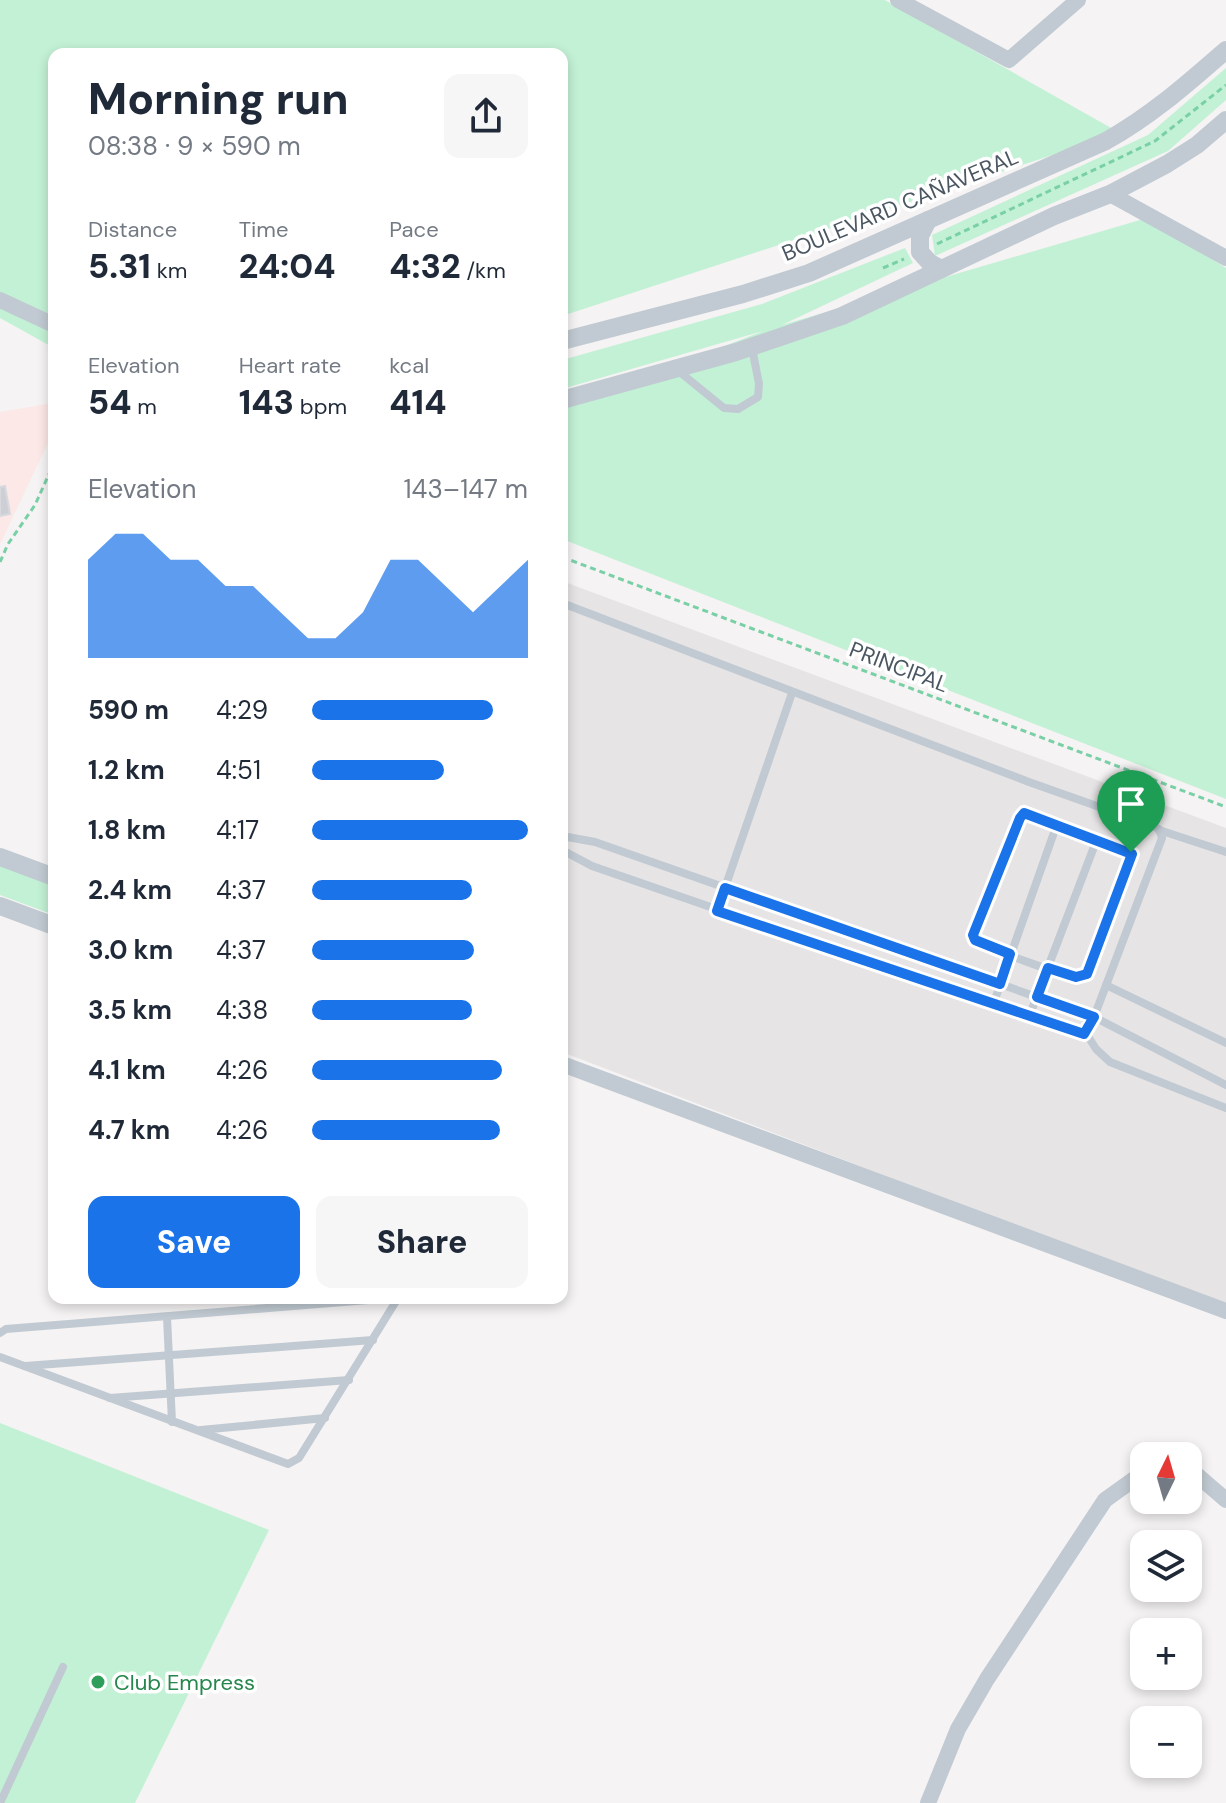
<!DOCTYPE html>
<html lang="en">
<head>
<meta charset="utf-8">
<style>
	:root { --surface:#fff; --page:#f6f6f7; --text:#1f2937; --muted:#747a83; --accent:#1a73e8 }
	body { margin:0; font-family:"DM Sans",sans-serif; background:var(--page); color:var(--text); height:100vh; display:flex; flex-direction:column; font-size:30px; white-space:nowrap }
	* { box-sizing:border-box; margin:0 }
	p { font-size:26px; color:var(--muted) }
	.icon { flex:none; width:44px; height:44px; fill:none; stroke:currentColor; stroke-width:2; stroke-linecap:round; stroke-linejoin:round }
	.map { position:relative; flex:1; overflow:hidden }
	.panel { position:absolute; left:48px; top:48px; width:520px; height:1256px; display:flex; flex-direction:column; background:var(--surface); border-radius:16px; box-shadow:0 4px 12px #0003 }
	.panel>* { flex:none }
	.needle { width:52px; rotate:5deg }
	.buttons { position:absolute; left:1130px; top:1442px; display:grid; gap:16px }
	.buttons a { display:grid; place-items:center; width:72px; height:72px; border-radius:16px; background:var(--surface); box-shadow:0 4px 12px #0003; font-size:40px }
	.pin { position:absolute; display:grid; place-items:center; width:68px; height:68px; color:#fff; margin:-82px -34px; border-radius:50% 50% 50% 0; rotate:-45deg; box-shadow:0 0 8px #0007 }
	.pin .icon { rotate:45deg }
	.round { display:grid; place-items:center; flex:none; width:84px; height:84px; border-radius:16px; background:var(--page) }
	.head { display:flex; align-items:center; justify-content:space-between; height:136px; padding:0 40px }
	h1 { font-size:44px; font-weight:800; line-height:60px }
	.stats { display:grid; grid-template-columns:repeat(3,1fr); gap:12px; height:136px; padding:8px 40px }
	.stats div { display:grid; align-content:center }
	.stats b { font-size:34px; font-weight:800 }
	.stats small { font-size:22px; font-weight:400 }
	.stats p { font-size:22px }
	.chart { height:224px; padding:16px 40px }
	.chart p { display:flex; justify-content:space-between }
	.chart svg { width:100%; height:144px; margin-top:8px; fill:var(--accent); opacity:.7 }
	.button { display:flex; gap:16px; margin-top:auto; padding:16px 40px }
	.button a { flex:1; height:92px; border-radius:16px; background:var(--accent); color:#fff; font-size:32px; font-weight:800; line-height:92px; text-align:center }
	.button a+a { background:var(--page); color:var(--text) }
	ul { padding:0 40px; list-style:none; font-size:26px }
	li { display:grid; grid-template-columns:128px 96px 1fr; align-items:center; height:60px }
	li i { height:20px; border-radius:10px; background:var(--accent) }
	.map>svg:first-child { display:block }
</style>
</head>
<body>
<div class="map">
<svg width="1226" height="1803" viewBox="0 0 1226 1803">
	<rect width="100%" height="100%" fill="#f5f3f3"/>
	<path fill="#e6e4e5" d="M562,581L1226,828V1306L562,1052Z"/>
	<path fill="#fce8e6" d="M54,403V430L0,544V412Z"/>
	<g fill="#c3f1d5">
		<path d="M0,0H885L1120,133L562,316V54H54V348L0,318Z"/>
		<path d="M1226,68V100L1168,151L935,256L932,235L1148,135Z"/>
		<path d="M1147,218L1226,268V799L562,539V410L763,331L562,389V360L762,304L905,248L913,263L782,325Z"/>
		<path d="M0,864L54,884V915L0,895Z"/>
		<path d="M0,1423L269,1530L135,1803H0Z"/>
	</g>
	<path fill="#cdcfd5" stroke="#d7d9de" stroke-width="2" d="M5,486L10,514L0,516V487Z"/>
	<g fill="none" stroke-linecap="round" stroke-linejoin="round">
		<g stroke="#7ad0a6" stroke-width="3" stroke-dasharray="6 4" stroke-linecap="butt">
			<path d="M937,244L1155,141L1226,85"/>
			<path d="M883,268L904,259"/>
			<path d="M562,557L1226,807"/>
			<path d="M0,562L8,544L35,505L54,463"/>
		</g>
		<g stroke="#c1cad2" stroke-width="8">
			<path d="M676,369L724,408L738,409L758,397L759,384L752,348"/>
			<path d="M562,603L1029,782L1153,826L1159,829L1162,838L1094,1017L1088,1030L1081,1035L592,866L562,850"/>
			<path d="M1024,813L1132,854L1089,971L1084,976C1066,979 991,949 973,939V933L1020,818Z"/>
			<path d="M1159,830L1226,852"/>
			<path d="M562,836L595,842L1094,1017L1226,1085"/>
			<path d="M717,911L792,693"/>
			<path d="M1106,985L1226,1043"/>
			<path d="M993,1005L1057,824"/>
			<path d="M1029,1017L1097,839"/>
			<path d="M1086,1033L1096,1049L1110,1062L1226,1108"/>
			<path d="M167,1317L172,1422"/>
			<path d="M0,1333L6,1329L393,1298"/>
			<path d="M0,1357L288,1464L299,1458L398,1298"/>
			<path d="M25,1366L373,1340"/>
			<path d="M110,1398L349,1380"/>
			<path d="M201,1430L325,1418"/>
			<path d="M0,1803L63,1667"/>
		</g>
		<g stroke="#c1cad2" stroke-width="16">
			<path d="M898,0L1009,60L1078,0"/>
			<path d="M1110,194L1226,258"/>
			<path d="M0,300L54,325"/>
			<path d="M562,1064L1226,1311"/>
			<path d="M1188,1472L1197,1475L1226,1500"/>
			<path d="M928,1803L958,1729L987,1679L1105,1500L1144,1472"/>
		</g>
		<g stroke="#c1cad2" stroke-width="18">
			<path d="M928,220L920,236V252L930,263L941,269"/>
			<path d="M562,341L743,294L809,273L1106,141C1151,116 1187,84 1226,50"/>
			<path d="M562,400L736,352L842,316L1054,216L1110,194L1167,164L1197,145L1226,120"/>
			<path d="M0,857L54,877"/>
			<path d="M0,906L54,926"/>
		</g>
	</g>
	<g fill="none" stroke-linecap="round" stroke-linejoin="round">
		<defs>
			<path id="route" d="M1024,813L1132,854L1087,974L1076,977L1048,968L1037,997L1094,1017L1084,1034L717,911L725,888L1000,984L1010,954L975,940L973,935L1020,818Z"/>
		</defs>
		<use href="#route" stroke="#fff" stroke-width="16"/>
		<use href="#route" stroke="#1a73e8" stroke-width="10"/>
	</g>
	<circle fill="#2e9e5b" stroke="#fff" stroke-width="3" cx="98" cy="1682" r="8"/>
	<g text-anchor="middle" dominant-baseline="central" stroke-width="7" stroke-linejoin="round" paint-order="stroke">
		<g font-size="22" fill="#4a5661" stroke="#fff">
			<text transform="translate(900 205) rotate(-23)">BOULEVARD CAÑAVERAL</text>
			<text transform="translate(899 667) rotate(21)">PRINCIPAL</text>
		</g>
		<g font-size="22" fill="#27864d" stroke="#fff" text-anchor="start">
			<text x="114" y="1682">Club Empress</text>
		</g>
	</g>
</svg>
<div class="buttons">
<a><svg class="needle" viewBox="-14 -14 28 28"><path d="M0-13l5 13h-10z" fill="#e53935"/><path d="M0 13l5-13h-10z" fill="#747a83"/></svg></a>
<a><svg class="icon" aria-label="layers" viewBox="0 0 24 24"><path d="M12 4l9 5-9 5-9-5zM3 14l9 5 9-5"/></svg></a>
<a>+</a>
<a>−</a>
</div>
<div class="pin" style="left:1131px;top:852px;background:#1e9e55"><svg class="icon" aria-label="arrive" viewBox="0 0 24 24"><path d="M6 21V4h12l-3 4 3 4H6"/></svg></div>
<section class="panel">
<div class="head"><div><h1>Morning run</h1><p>08:38 · 9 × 590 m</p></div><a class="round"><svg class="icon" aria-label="share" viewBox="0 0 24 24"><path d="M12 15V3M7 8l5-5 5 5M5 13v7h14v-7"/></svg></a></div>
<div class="stats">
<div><p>Distance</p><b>5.31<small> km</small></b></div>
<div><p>Time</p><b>24:04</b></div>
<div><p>Pace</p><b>4:32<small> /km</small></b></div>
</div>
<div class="stats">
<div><p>Elevation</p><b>54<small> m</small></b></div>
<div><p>Heart rate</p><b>143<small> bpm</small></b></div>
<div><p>kcal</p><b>414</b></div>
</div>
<div class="chart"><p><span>Elevation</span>143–147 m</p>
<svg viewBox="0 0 160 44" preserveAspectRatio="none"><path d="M0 44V14L10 6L20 6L30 14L40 14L50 22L60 22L70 30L80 38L90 38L100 30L110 14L120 14L130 22L140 30L150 22L160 14V44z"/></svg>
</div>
<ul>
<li><b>590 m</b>4:29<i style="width:84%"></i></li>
<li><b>1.2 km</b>4:51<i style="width:61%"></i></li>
<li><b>1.8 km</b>4:17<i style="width:100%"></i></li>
<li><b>2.4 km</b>4:37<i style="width:74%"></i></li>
<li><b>3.0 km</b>4:37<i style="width:75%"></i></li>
<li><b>3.5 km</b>4:38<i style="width:74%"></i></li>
<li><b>4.1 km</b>4:26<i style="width:88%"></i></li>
<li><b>4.7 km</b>4:26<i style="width:87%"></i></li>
</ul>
<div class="button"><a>Save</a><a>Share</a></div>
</section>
</div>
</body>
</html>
